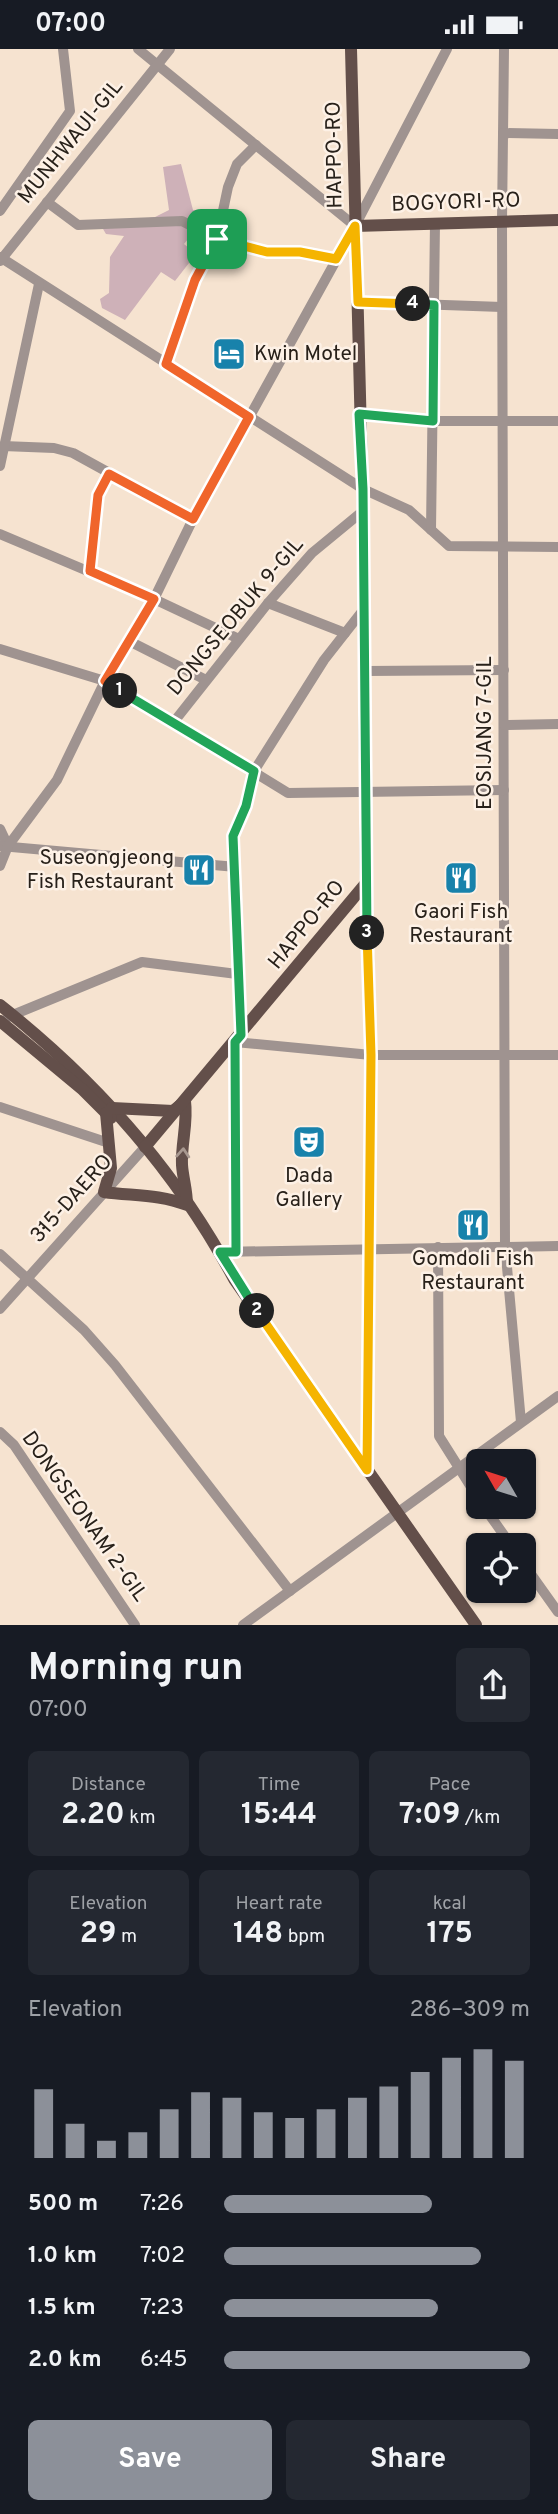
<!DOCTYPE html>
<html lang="en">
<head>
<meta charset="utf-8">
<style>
	:root { --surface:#171b24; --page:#242831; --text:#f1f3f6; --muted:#9ea1a6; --accent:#8c9099 }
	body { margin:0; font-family:Overpass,sans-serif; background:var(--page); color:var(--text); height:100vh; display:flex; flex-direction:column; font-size:26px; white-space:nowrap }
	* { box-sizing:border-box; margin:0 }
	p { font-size:23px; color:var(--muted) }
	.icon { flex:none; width:38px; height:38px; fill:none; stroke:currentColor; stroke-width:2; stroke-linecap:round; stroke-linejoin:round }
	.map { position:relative; height:1576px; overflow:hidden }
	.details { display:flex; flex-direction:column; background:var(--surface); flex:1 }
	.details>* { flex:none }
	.needle { width:46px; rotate:309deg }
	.fabs { position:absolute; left:466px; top:1400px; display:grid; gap:14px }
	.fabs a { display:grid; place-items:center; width:70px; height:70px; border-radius:10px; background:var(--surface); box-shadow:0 2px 5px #0004; font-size:35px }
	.pin { position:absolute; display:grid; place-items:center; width:60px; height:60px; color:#fff; margin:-30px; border-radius:14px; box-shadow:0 4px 10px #0006 }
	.km { position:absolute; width:35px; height:35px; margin:-18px; border-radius:50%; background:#222; color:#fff; font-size:19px; line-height:35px; text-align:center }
	.round { display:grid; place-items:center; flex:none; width:74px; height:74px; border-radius:10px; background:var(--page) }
	.summary { display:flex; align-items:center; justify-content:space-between; height:119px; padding:0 28px }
	h1 { font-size:38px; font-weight:700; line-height:52px }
	.stats { display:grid; grid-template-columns:repeat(3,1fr); gap:10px; height:119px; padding:7px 28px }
	.stats div { display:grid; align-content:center; border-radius:10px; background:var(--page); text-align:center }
	.stats b { font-size:30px; font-weight:700 }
	.stats small { font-size:19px; font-weight:400 }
	.stats p { font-size:19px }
	.chart { height:196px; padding:14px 28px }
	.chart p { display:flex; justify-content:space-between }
	.chart svg { width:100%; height:126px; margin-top:7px; stroke:var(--accent); stroke-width:6 }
	.button { display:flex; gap:14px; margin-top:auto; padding:14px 28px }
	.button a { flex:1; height:80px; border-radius:10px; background:var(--accent); color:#fff; font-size:28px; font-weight:700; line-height:80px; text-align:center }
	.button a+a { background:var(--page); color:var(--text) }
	ul { padding:0 28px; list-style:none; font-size:23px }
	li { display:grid; grid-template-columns:112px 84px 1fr; align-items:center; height:52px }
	li i { height:18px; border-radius:9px; background:var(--accent) }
	.status { display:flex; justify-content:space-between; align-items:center; height:49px; padding:0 35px; background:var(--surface); direction:ltr }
	.status svg { height:19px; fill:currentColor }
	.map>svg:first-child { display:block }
</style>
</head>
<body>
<div class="status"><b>07:00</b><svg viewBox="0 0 49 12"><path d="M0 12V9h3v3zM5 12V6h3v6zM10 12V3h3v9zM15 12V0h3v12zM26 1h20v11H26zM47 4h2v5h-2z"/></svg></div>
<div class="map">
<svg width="558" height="1576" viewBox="0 0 558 1576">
	<rect width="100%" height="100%" fill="#f6e3d0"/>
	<path fill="#ceb1b8" d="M181,115L193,161L221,162L215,184L197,179L184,195L196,205L175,232L161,223L125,271L102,259L100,250L109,244L110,208L124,187L106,185L103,180L104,176L155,168L169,161L163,118Z"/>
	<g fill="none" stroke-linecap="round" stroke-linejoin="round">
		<g stroke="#9f9390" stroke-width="10">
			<path d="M138,0L355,177"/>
			<path d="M504,0L502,172L505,1196L521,1373"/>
			<path d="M503,84L558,85"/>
			<path d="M47,153L78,176L182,172L217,190L267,203H300L336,210"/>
			<path d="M0,162L70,62L63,0"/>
			<path d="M0,208L363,440L409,461L449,497L558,498"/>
			<path d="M0,212L170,0"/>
			<path d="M358,253L502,258"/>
			<path d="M166,315L195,231L217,190L228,138L237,115L256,96"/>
			<path d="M359,365L433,372H558"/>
			<path d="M3,397L54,399L73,404L193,470"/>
			<path d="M0,417L39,235"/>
			<path d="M431,481L435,174"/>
			<path d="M0,485L154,550L239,590"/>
			<path d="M90,522L98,446L109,425"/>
			<path d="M268,554L345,584"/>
			<path d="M129,592L206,631"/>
			<path d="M0,600L105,632L288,744L504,741"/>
			<path d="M366,622L504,621"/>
			<path d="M173,674L268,554L312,504L363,462"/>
			<path d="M504,676L558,675"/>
			<path d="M0,780L8,797"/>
			<path d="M0,797L236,818"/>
			<path d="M0,817L8,797L57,731L105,632L154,550L193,470L355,177L447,0"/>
			<path d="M8,968L142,913L237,925"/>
			<path d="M241,986L233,787L246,757L254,722L324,611L364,560"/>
			<path d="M0,1058L109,1094"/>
			<path d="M438,1198L439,1387L478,1449"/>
			<path d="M220,1203L558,1197"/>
			<path d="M236,1203L235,993L371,1006H558"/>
			<path d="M0,1205L84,1281L115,1316L290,1542"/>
			<path d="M0,1260L145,1098"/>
			<path d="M0,1383L14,1396L135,1576"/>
			<path d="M484,1458L511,1496"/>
			<path d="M523,1514L558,1563"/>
			<path d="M243,1576L558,1347"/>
		</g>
		<g stroke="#634f4a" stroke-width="12">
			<path d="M355,177L558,171"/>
			<path d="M366,834L371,1006L367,1421"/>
			<path d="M0,956C95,1031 177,1123 234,1230L476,1576"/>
			<path d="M0,972L83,1041L111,1069"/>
			<path d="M106,1064L111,1119L104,1143C132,1147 159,1145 187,1156C187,1141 183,1130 182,1116C181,1094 188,1074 185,1052L173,1062L112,1059"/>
			<path d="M145,1098L366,834L363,462L351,0"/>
		</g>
	</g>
	<defs><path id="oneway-chevron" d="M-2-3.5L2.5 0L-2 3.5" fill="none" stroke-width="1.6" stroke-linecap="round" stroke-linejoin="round" transform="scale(1.75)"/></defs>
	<use stroke="#a89890" href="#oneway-chevron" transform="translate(183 1104) rotate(-86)"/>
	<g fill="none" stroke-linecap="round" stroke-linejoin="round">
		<defs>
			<path id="split-1" d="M120,642L105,632L154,550L90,522L98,446L109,425L193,470L249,368L166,315L195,231L217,190"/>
			<path id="split-2" d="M120,642L254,722L246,757L233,787L241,986L235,993L236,1203H220L257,1262"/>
			<path id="split-3" d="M257,1262L367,1421L371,1006L367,884"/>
			<path id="split-4" d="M367,884L363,440L359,365L433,372L434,256L413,255"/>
			<path id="split-5" d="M217,190L267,203H300L336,210L355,177L358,253L413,255"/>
		</defs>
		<use href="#split-1" stroke="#fff" stroke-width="14"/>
		<use href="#split-2" stroke="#fff" stroke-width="14"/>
		<use href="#split-3" stroke="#fff" stroke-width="14"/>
		<use href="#split-4" stroke="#fff" stroke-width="14"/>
		<use href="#split-5" stroke="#fff" stroke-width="14"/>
		<use href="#split-1" stroke="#f0652b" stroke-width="9"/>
		<use href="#split-2" stroke="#22a559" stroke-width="9"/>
		<use href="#split-3" stroke="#f5b400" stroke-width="9"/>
		<use href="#split-4" stroke="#22a559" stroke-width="9"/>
		<use href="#split-5" stroke="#f5b400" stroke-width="9"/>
	</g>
	<defs>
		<symbol id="hotel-square" viewBox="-11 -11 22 22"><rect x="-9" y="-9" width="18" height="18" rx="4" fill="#1882ab" stroke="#fdf1e6"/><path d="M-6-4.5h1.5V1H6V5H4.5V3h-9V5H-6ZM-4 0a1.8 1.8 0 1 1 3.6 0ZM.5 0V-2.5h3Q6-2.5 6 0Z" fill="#fff"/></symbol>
		<symbol id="restaurant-square" viewBox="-11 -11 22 22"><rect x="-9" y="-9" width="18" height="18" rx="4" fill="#1882ab" stroke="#fdf1e6"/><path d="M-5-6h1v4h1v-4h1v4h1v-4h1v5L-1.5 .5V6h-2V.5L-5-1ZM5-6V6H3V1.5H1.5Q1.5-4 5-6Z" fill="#fff"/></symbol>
		<symbol id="theatre-square" viewBox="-11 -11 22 22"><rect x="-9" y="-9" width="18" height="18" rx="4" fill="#1882ab" stroke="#fdf1e6"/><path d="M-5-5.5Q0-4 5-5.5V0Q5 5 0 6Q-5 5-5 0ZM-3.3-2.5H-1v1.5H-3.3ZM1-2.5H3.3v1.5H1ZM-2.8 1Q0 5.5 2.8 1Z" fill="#fff"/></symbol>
	</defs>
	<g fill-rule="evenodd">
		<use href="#hotel-square" x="210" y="286" width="38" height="38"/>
		<use href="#restaurant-square" x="180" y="802" width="38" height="38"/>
		<use href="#restaurant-square" x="442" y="810" width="38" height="38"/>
		<use href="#theatre-square" x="290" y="1074" width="38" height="38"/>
		<use href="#restaurant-square" x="454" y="1157" width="38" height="38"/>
	</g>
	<g text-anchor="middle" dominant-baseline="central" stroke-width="5" stroke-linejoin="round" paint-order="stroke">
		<g font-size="21" fill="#28211a" stroke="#fdf1e6">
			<text transform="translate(71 93) rotate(-51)">MUNHWAUI-GIL</text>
			<text transform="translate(335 106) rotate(-91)">HAPPO-RO</text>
			<text transform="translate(456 154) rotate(-2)">BOGYORI-RO</text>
			<text transform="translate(236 568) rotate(-50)">DONGSEOBUK 9-GIL</text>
			<text transform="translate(485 684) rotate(-90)">EOSIJANG 7-GIL</text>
			<text transform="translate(307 876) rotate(-51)">HAPPO-RO</text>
			<text transform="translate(72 1150) rotate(-48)">3·15-DAERO</text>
			<text transform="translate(84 1468) rotate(55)">DONGSEONAM 2-GIL</text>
		</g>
		<g font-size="21" fill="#28211a" stroke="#fdf1e6">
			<text x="254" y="305" text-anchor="start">Kwin Motel</text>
			<text x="174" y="809" text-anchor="end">Suseongjeong<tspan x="174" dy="24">Fish Restaurant</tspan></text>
			<text x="461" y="863">Gaori Fish<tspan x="461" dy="24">Restaurant</tspan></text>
			<text x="309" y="1127">Dada<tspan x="309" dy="24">Gallery</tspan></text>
			<text x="473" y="1210">Gomdoli Fish<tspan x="473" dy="24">Restaurant</tspan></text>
		</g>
	</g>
</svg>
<div class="fabs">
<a><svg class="needle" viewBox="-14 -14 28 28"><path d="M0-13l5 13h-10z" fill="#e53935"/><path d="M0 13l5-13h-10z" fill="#9ea1a6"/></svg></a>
<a><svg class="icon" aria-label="locate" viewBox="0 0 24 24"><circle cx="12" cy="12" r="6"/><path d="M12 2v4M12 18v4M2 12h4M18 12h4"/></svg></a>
</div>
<div class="pin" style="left:217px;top:190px;background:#1e9e55"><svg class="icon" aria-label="arrive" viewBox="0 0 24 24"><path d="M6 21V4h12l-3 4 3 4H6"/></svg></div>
<b class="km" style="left:120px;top:642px">1</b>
<b class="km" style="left:257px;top:1262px">2</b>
<b class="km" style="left:367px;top:884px">3</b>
<b class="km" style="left:413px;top:255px">4</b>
</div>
<section class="details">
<div class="summary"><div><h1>Morning run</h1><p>07:00</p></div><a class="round"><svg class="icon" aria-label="share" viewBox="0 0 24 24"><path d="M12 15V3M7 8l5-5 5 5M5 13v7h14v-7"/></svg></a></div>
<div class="stats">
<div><p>Distance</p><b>2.20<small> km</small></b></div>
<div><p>Time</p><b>15:44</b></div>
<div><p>Pace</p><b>7:09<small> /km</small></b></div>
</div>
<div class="stats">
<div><p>Elevation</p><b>29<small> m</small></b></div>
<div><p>Heart rate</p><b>148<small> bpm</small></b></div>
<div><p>kcal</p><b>175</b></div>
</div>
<div class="chart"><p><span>Elevation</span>286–309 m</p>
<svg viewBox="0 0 160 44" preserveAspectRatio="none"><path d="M5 44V20M15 44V32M25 44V38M35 44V35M45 44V27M55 44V21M65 44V23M75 44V28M85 44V30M95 44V27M105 44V23M115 44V19M125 44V14M135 44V9M145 44V6M155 44V10"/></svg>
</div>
<ul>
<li><b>500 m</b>7:26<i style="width:68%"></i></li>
<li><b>1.0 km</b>7:02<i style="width:84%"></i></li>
<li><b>1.5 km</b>7:23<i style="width:70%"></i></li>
<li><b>2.0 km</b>6:45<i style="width:100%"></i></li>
</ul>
<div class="button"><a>Save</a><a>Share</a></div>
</section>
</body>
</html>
